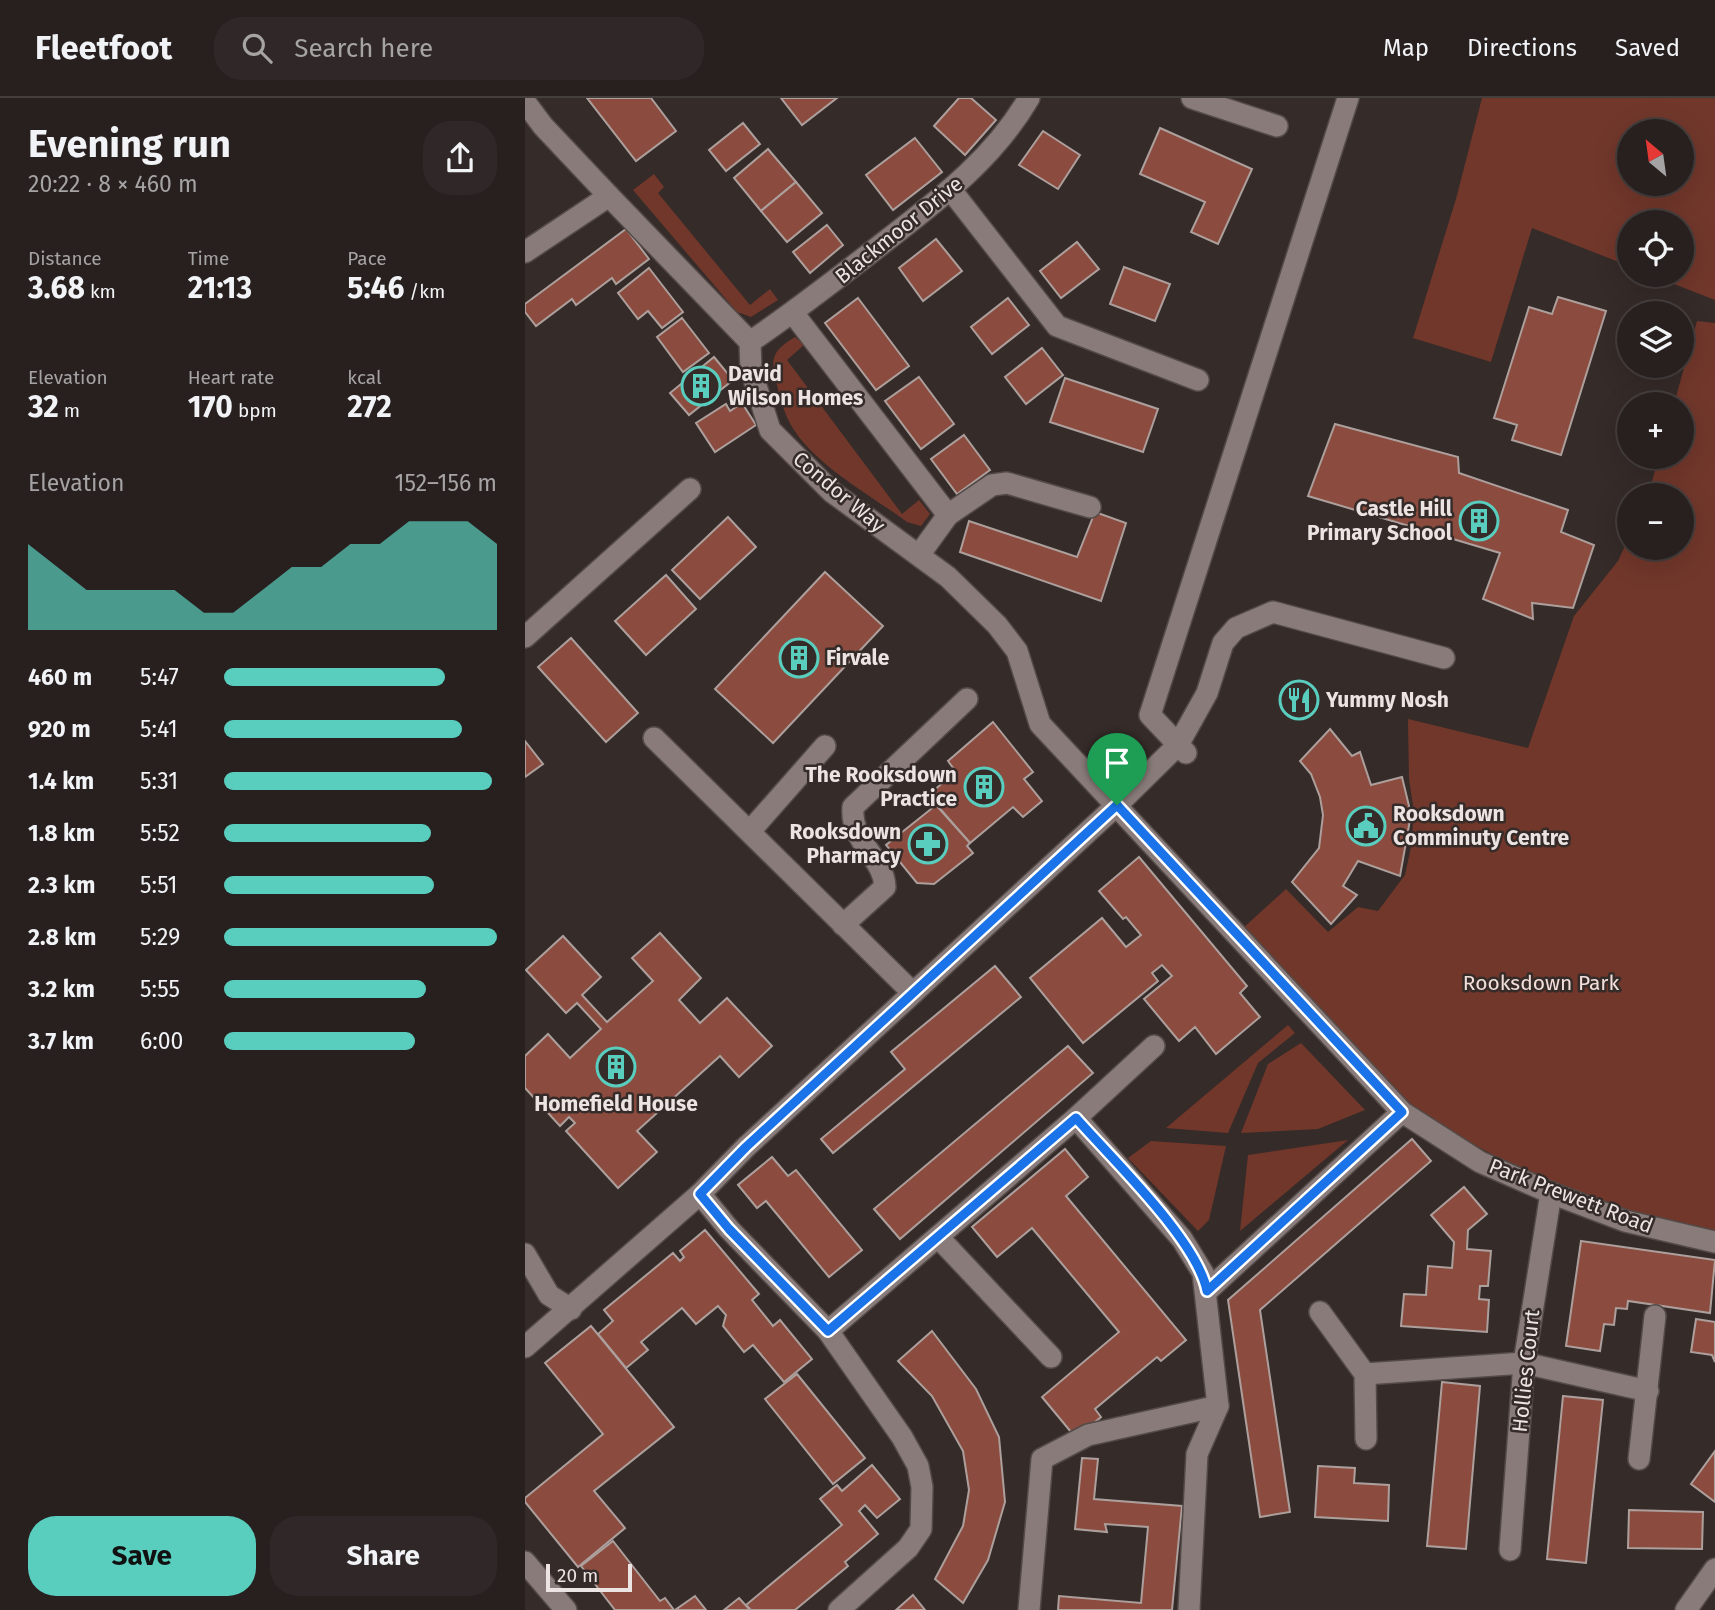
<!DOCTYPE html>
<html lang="en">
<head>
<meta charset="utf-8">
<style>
	:root { --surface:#28201f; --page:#302828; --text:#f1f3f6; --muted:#a5a3a4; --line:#443e3d; --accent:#59cebe }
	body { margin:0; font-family:"Fira Sans",sans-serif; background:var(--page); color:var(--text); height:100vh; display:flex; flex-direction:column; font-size:26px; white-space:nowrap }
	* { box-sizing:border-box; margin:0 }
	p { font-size:23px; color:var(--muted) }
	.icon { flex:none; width:38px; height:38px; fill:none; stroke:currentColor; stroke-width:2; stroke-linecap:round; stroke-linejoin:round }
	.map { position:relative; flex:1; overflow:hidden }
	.sheet { display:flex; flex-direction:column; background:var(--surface); width:525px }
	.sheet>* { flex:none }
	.needle { width:46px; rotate:331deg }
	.fabs { position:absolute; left:1092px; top:21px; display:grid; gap:14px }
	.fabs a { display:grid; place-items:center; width:77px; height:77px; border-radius:50%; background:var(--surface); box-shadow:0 7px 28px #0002,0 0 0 2px var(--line); font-size:35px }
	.scale { position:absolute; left:21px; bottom:18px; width:86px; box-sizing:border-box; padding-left:7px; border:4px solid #ebe4e3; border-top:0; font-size:19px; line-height:24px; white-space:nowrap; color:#ebe4e3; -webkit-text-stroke:5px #352b29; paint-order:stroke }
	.pin { position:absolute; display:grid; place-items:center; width:60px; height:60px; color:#fff; margin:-72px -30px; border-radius:50% 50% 50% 0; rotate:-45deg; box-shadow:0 0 7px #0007 }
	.pin .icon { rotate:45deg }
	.round { display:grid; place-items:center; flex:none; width:74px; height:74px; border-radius:28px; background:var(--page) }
	.headline { display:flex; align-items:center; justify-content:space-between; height:119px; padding:0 28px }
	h1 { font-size:38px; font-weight:700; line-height:52px }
	.figures { display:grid; grid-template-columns:repeat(3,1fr); gap:10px; height:119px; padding:7px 28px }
	.figures div { display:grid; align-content:center }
	.figures b { font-size:30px; font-weight:700 }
	.figures small { font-size:19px; font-weight:400 }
	.figures p { font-size:19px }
	.chart { height:196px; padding:14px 28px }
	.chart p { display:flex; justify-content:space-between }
	.chart svg { width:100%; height:126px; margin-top:7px; fill:var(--accent); opacity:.7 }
	.button { display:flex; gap:14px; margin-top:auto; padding:14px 28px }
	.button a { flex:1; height:80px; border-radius:28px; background:var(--accent); color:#111; font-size:28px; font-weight:700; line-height:80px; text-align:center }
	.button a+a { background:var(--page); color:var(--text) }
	ul { padding:0 28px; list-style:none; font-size:23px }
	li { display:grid; grid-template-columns:112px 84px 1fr; align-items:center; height:52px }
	li i { height:18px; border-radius:9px; background:var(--accent) }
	header { display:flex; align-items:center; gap:42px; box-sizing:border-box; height:98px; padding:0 35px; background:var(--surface); border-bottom:2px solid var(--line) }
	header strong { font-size:33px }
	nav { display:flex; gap:38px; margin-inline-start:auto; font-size:24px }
	.search { width:490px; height:63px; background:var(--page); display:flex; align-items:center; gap:18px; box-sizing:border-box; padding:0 24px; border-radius:28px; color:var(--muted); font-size:26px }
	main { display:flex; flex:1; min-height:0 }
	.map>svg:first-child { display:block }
</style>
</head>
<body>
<header>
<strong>Fleetfoot</strong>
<div class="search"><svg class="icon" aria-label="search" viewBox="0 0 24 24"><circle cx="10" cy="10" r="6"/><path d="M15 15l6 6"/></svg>Search here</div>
<nav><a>Map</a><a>Directions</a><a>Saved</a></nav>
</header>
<main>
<section class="sheet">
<div class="headline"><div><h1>Evening run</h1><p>20:22 · 8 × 460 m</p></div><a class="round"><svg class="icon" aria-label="share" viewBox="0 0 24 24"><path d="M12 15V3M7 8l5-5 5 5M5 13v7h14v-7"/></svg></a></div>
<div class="figures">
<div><p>Distance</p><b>3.68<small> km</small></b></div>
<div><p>Time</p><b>21:13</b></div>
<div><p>Pace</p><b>5:46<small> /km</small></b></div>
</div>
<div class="figures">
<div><p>Elevation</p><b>32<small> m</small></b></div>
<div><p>Heart rate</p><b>170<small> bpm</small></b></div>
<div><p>kcal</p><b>272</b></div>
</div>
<div class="chart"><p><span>Elevation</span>152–156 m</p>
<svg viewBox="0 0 160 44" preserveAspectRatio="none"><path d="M0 44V14L10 22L20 30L30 30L40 30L50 30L60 38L70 38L80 30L90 22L100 22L110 14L120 14L130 6L140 6L150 6L160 14V44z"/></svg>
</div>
<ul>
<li><b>460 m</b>5:47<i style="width:81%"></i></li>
<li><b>920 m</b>5:41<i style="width:87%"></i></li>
<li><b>1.4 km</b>5:31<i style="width:98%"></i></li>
<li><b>1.8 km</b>5:52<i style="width:76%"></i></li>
<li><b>2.3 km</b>5:51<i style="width:77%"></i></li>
<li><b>2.8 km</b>5:29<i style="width:100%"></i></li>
<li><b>3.2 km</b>5:55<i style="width:74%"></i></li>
<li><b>3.7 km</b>6:00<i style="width:70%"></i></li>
</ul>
<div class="button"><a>Save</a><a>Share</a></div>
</section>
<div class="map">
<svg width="1190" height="1512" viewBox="0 0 1190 1512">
	<rect width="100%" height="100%" fill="#352b29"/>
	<g fill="#71372b" fill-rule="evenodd">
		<path d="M957,0H1190V202L1126,177H1157V124H1104V168L1007,130L966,264L888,240L931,101ZM1157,33V86H1104V33Z"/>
		<path d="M129,76L139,89L133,95L225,207L245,191L253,202L226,219L212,214L108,92Z"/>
		<path d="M1172,223L1190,225V1133L1134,1123L1030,1086L972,1059L880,1009L717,831L761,791L803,834L833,809L853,813L880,777L886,749L889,714L884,681L883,621L1003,650L1049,518L1093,463L1104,439V450H1157V397H1123L1134,359H1157V306H1149Z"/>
		<path d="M270,239L279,247L262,262L377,416L394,402L405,416L396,428L382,424C347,398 293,369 269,332C260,318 256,304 252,287C245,262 246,253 270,239Z"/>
		<path d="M763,927L770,935L733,965L703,1035L641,1030Z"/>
		<path d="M776,945L840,1012L793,1031L716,1035L743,966Z"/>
		<path d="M823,1042L715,1133L723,1057Z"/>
		<path d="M626,1043L701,1048L684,1122L673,1133L603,1060Z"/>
	</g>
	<g fill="#8b4c3f" stroke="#ac9f9c" stroke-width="2">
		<path d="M62,0H126L151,33L111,63Z"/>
		<path d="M256,0H312L277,27Z"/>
		<path d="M434,0H446L471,22L440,57L409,28Z"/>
		<path d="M218,25L235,46L201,73L184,52Z"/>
		<path d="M635,30L727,71L693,146L666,134L680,104L615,76Z"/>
		<path d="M518,33L555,57L533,91L494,67Z"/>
		<path d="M390,40L417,74L368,112L341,77Z"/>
		<path d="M243,51L271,84L236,113L209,80Z"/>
		<path d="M271,84L297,115L262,144L236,113Z"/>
		<path d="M302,127L318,147L285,175L268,154Z"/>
		<path d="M101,131L124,161L91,186L87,180L51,207L47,201L11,228L0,214V206Z"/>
		<path d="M411,141L437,173L398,203L374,170Z"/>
		<path d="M552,144L574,171L536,200L515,173Z"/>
		<path d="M599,169L645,186L630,223L585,206Z"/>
		<path d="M124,170L158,214L137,230L123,213L113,221L93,195Z"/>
		<path d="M1033,199L1081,213L1036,357L987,342L992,327L969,320L1004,209L1027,216Z"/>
		<path d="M333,200L384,268L351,292L300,225Z"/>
		<path d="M483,200L504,227L467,256L446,229Z"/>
		<path d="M157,220L184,255L158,274L132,239Z"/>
		<path d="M517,250L538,277L501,306L480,279Z"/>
		<path d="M189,259L208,282L164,317L145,295Z"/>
		<path d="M394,279L429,326L396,351L360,303Z"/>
		<path d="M540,280L633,311L618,354L525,324Z"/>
		<path d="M217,305L231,327L190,354L171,325L201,306L205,313Z"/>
		<path d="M810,326L933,359L934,375L1043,412L1036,434L1069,447L1048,510L1007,505L1008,521L958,501L975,455L783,398Z"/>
		<path d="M439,337L465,372L432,396L406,361Z"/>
		<path d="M570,414L601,425L576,503L435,454L444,423L552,459Z"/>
		<path d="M203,419L231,449L175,501L147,472Z"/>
		<path d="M300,474L358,528L248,645L190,591Z"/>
		<path d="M141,477L171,511L121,557L90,523Z"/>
		<path d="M46,540L113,615L81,644L13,569Z"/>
		<path d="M468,624L508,674L499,681L517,703L498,719L488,709L445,745L403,697L431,674L423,663Z"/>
		<path d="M805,631L827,658L835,654L846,687L877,679L884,708L885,722L875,778L833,763L818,788L832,797L806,826L767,784L794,750L798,717L795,699L786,676L775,663Z"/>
		<path d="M0,643L18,666L0,679Z"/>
		<path d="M411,707L445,745L442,748L448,755L409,786L392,785L361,747Z"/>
		<path d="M614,759L722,888L715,895L735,919L691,956L670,929L654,943L619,901L647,878L637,867L627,875L633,883L558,945L505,880L577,820L601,849L616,837L601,819L598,821L574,793Z"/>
		<path d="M135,835L176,880L154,902L175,925L202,900L247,948L214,979L195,958L112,1033L132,1054L93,1090L41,1033L50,1025L44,1019L35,1028L0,990V958L23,936L45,960L76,931L52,905L41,915L1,872L38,838L76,879L57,897L82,924L128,883L107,860Z"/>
		<path d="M470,868L496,899L308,1055L296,1041L380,971L366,954Z"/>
		<path d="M543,948L568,975L375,1141L349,1111Z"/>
		<path d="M887,1041L906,1063L735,1212L765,1414L735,1419L703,1202Z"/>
		<path d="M540,1051L563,1079L541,1098L661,1242L636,1263L632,1259L570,1311L576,1319L551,1340L517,1299L594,1234L507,1130L472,1159L447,1129Z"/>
		<path d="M247,1059L263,1078L271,1072L337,1152L304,1179L241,1103L232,1110L213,1087Z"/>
		<path d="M939,1089L962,1116L943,1132L942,1151L966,1153L963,1188H955L954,1201L964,1202L962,1234L876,1228L879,1196L901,1197L903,1168L927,1170L929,1144L906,1117Z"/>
		<path d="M180,1132L234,1196L227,1202L248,1228L255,1222L287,1261L259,1284L228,1247L219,1254L198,1228L201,1217L193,1208L171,1226L157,1210L116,1244L123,1252L101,1270L73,1236L88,1223L79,1212L148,1155L155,1163L159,1159L155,1153Z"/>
		<path d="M1056,1143L1190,1162L1185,1215L1103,1203L1102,1211L1091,1210L1089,1227L1079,1226L1075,1253L1041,1248Z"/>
		<path d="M1171,1221L1190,1224V1264L1187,1257L1166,1254Z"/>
		<path d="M66,1228L149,1329L69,1393L100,1430L53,1469L0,1404V1400L78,1336L20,1265Z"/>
		<path d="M407,1233L451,1291L474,1339L480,1404L463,1462L438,1505L410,1481L438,1428L444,1392L438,1353L407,1298L373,1263Z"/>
		<path d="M272,1276L340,1360L308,1386L240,1301Z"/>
		<path d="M917,1284L955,1288L941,1451L902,1448Z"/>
		<path d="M1038,1298L1078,1302L1061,1465L1022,1461Z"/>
		<path d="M1190,1353V1404L1166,1386Z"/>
		<path d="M557,1360L573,1361L569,1401L657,1408L647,1512H533L534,1498L616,1505L623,1429L580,1426L582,1434L550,1431Z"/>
		<path d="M347,1367L375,1401L352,1420L340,1407L334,1413L353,1436L320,1464L323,1468L270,1512H226L221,1507L317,1427L295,1401L312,1387L317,1393Z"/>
		<path d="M793,1368L830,1370L829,1385L864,1387L863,1423L790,1419Z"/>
		<path d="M1104,1412L1178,1414L1177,1451L1103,1450Z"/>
		<path d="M88,1443L135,1503L140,1500L149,1512H90L56,1468Z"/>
		<path d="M388,1497L400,1512H371Z"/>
		<path d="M170,1498L181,1512H150Z"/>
		<path d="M214,1500L225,1512H199Z"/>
	</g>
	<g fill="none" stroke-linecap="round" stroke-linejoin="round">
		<defs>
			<g id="minor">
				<path d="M667,0L752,28"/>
				<path d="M0,4L18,28L84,98L225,244L226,272L245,332L307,394L423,479L472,527L492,553L515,626L877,1014L955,1064L1026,1095L1100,1123L1190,1144"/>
				<path d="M426,92L532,228L673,282"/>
				<path d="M0,154L84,98"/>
				<path d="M268,215L423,417L394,457"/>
				<path d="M225,244C272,212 317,177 362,142C416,100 469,60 504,0"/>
				<path d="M423,417L467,387L482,385L565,409"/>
				<path d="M0,539L165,391"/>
				<path d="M129,640L388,895"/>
				<path d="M661,655L625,617L823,0"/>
				<path d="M226,732L300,648"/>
				<path d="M318,827L360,789C359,759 325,745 328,709L442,601"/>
				<path d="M551,1020L657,1141L678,1175L693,1308L672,1356L664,1512"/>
				<path d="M175,1096L204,1131L303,1233L377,1339L393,1368L397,1389L396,1431L383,1450L314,1512"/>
				<path d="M413,1139L526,1259"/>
				<path d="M0,1156L24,1197L46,1211"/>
				<path d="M682,1193L877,1014"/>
				<path d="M795,1214L840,1276L841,1341"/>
				<path d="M303,1233L551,1020L629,948"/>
				<path d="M0,1249L175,1096L221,1049L592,707L653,647L682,595L698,545L711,530L748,514L919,560"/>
				<path d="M840,1276L999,1265L1123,1293"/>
				<path d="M1114,1361L1130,1218"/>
				<path d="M985,1452L999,1265L1026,1095"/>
				<path d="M0,1464L41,1512"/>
				<path d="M504,1512L517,1361L563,1337L693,1308"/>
				<path d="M1161,1512L1190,1471"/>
			</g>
		</defs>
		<use href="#minor" stroke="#534a48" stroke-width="24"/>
		<use href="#minor" stroke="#887b79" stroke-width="21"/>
	</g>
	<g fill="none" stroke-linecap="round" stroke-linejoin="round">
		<defs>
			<path id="route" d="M592,707L877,1014L682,1193C672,1142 587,1061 551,1020L303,1233L204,1131L175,1096L221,1049Z"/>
		</defs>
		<use href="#route" stroke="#fff" stroke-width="14"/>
		<use href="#route" stroke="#1a73e8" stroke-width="9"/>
	</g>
	<defs>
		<symbol id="building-ring" viewBox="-11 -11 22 22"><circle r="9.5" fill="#352b29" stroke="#59cebe" stroke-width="1.5"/><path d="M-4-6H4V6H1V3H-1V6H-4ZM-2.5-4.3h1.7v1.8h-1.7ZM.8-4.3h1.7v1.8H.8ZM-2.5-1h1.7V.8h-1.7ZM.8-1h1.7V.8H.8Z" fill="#59cebe"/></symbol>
		<symbol id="restaurant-ring" viewBox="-11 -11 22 22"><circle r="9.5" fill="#352b29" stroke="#59cebe" stroke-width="1.5"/><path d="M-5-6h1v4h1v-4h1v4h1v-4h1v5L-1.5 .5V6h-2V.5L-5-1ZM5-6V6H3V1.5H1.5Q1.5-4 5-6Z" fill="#59cebe"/></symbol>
		<symbol id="civic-ring" viewBox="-11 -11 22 22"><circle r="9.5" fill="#352b29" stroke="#59cebe" stroke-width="1.5"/><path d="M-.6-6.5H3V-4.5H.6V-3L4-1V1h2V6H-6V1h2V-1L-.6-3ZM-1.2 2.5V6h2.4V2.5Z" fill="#59cebe"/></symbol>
		<symbol id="pharmacy-ring" viewBox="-11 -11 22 22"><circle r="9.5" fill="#352b29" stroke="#59cebe" stroke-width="1.5"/><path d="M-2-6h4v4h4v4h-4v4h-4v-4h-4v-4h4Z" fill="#59cebe"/></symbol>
	</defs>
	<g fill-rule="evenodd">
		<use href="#building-ring" x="154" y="266" width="44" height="44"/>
		<use href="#building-ring" x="932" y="401" width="44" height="44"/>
		<use href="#building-ring" x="252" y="538" width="44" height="44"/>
		<use href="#restaurant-ring" x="752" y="580" width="44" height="44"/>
		<use href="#building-ring" x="437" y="667" width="44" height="44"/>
		<use href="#civic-ring" x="819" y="706" width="44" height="44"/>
		<use href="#pharmacy-ring" x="381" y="724" width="44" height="44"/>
		<use href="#building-ring" x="69" y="947" width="44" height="44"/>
	</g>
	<g text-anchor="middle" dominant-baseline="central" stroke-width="5" stroke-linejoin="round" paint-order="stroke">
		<g font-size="21" fill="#ebe4e3" stroke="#352b29">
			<text transform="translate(374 132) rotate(-39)">Blackmoor Drive</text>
			<text transform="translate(314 394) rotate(40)">Condor Way</text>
			<text transform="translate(1046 1098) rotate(21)">Park Prewett Road</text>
			<text transform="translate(1001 1273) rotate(-84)">Hollies Court</text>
		</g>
		<g font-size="21" font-weight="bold" fill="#ebe4e3" stroke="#352b29" text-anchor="start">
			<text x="203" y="276">David<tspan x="203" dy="24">Wilson Homes</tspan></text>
			<text x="927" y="411" text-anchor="end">Castle Hill<tspan x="927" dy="24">Primary School</tspan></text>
			<text x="301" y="560">Firvale</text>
			<text x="801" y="602">Yummy Nosh</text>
			<text x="432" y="677" text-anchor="end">The Rooksdown<tspan x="432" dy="24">Practice</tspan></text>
			<text x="868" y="716">Rooksdown<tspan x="868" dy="24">Comminuty Centre</tspan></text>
			<text x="376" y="734" text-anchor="end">Rooksdown<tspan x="376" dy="24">Pharmacy</tspan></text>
			<text x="91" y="1006" text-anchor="middle">Homefield House</text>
		</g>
		<g font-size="21" fill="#f2ded9" stroke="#352b29">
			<text x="1016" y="885">Rooksdown Park</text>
		</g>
	</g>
</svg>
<div class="fabs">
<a><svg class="needle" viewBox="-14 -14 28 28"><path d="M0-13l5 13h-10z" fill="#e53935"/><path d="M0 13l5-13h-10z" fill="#a5a3a4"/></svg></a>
<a><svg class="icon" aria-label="locate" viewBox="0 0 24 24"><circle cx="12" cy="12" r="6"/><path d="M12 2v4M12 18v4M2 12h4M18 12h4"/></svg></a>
<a><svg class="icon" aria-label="layers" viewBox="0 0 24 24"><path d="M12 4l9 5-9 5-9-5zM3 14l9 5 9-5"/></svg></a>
<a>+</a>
<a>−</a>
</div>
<div class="scale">20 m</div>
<div class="pin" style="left:592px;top:707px;background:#1e9e55"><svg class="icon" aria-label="arrive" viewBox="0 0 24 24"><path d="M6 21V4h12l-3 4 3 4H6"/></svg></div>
</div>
</main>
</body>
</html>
